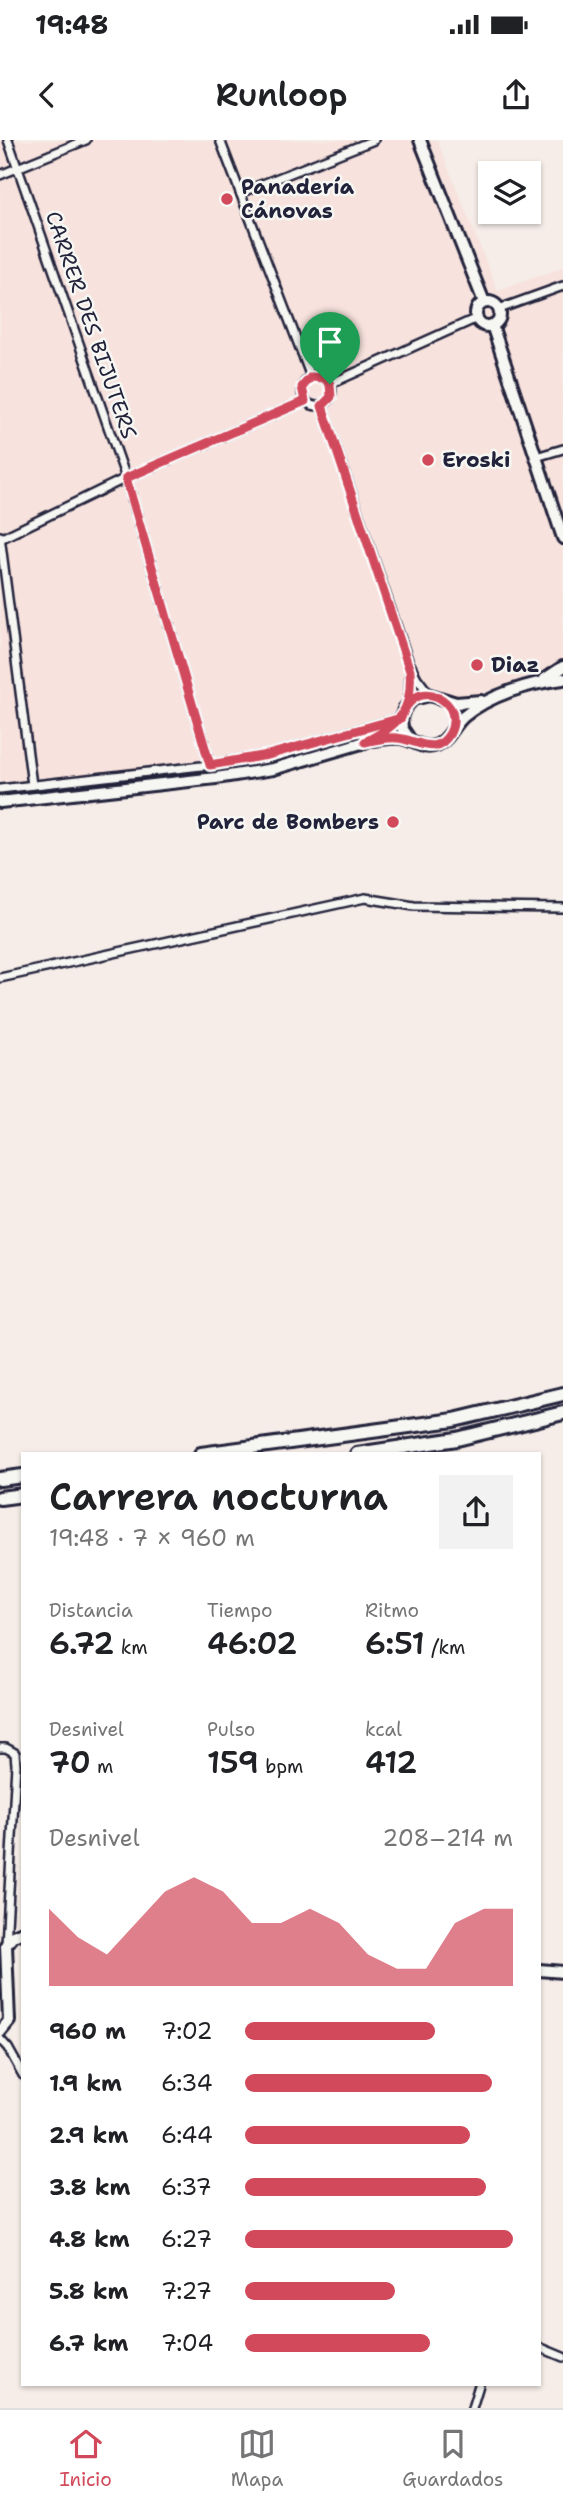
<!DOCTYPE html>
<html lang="es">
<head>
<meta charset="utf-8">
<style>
	:root { --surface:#fff; --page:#f2f2f2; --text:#202124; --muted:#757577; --line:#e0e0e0; --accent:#d1495b }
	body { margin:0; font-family:"Shantell Sans",sans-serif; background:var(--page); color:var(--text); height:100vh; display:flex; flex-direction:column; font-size:26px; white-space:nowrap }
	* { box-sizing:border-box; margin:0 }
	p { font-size:23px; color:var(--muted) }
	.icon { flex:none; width:38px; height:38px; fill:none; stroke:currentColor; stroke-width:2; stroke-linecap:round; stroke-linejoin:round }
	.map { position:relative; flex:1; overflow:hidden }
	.panel { position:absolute; left:21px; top:1312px; width:520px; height:934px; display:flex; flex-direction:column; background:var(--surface); border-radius:0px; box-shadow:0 2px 5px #0004 }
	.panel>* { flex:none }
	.tools { position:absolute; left:478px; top:21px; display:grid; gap:14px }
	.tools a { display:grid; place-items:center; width:63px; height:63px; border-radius:0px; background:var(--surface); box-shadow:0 2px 5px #0004; font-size:35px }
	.pin { position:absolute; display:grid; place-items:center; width:60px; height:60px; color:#fff; margin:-72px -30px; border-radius:50% 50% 50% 0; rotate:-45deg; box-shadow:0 0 7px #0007 }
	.pin .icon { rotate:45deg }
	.round { display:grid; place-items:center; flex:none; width:74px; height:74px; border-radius:0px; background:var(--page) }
	.headline { display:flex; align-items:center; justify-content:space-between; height:119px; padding:0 28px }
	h1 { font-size:38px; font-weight:600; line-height:52px }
	.figures { display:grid; grid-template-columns:repeat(3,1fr); gap:10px; height:119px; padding:7px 28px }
	.figures div { display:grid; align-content:center }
	.figures b { font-size:30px; font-weight:600 }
	.figures small { font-size:19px; font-weight:400 }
	.figures p { font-size:19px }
	.chart { height:196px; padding:14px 28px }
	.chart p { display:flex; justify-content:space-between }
	.chart svg { width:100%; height:126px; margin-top:7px; fill:var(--accent); opacity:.7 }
	ul { padding:0 28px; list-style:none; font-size:23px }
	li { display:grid; grid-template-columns:112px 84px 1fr; align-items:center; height:52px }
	li i { height:18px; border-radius:9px; background:var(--accent) }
	.status { display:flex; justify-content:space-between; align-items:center; height:49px; padding:0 35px; background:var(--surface); direction:ltr }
	.status svg { height:19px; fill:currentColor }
	header { display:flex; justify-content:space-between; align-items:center; height:91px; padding:0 28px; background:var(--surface); font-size:32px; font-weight:600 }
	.tab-bar { display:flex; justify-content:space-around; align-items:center; height:98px; border-top:2px solid var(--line); background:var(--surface); font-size:19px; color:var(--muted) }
	.tab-bar a { display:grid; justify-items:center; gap:4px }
	.tab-bar .active { color:var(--accent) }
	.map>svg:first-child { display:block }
</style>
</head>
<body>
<div class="status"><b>19:48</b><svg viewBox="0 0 49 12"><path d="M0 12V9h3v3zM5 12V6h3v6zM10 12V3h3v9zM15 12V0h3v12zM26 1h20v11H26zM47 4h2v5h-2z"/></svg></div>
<header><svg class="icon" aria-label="back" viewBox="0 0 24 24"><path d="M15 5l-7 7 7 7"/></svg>Runloop<svg class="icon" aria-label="share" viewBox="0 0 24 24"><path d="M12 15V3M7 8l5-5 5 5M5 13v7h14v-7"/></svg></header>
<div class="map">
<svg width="563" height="2268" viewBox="0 0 563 2268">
	<rect width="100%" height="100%" fill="#f6ede8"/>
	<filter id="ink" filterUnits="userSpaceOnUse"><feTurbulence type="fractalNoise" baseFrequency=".0143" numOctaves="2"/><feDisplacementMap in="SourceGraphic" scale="14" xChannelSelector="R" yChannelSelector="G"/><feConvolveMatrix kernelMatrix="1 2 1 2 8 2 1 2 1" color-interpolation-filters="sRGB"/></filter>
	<g filter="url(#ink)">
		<path fill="#f7e2dd" d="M0,0H437L498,151L563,127V519L550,530L469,557L457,558L431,545L406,552L385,588L316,611L264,623L0,654Z"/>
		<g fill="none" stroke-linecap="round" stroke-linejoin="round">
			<defs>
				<g id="street">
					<path d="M8,0L126,338L210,625"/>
					<path d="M220,0L311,237"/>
					<path d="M0,35L86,0"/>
					<path d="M240,53L374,0"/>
					<path d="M499,169L563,146"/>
					<circle cx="317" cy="251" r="15"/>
					<path d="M330,244L477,178"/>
					<path d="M322,266L408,520L417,538L430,555"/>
					<path d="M536,317L563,309"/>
					<path d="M0,396L32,645"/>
					<path d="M0,399L126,338L305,261"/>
					<path d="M409,561L410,531"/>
					<path d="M0,649L210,625L268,615L400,578"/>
					<path d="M0,838L365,758L414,766L563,768"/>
					<path d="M0,1608H6L15,1613L16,1625L6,1805"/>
					<path d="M0,1899L8,1908L23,1935"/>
					<path d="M539,2207L563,2217"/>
					<path d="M472,2268L479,2245"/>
				</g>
				<g id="secondary">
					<path d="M420,0L484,162"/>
					<circle cx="488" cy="174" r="12"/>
					<path d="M492,185L563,398"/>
					<path d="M545,539L563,527"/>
					<path d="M374,600C383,599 392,597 401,598C415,600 423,611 437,605C449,600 453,586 463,577C489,555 529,543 563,539"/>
					<path d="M410,600L402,588L401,578L404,569L413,559L430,555L456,563L481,561"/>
					<path d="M0,662L216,638L273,629L365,602L389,589L401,579"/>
					<path d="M539,1830L563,1832"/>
					<path d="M0,1892L9,1881L6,1805L13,1796L23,1792"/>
				</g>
				<g id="primary">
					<path d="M201,1314L454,1280L563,1254"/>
					<path d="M357,1314L457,1299L563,1273"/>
					<path d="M0,1339L23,1336"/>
					<path d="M0,1358L23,1355"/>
				</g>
			</defs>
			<use href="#street" stroke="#22223b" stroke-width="12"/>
			<use href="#secondary" stroke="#22223b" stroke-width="16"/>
			<use href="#primary" stroke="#22223b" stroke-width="18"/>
			<use href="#street" stroke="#f6f6f2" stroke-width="7"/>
			<use href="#secondary" stroke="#f6f6f2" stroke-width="10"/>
			<use href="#primary" stroke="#f6f6f2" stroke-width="12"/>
		</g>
	</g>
	<g fill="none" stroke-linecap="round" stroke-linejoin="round" filter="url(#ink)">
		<defs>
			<path id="route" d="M330,244L331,257L322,266L410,531C413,571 399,585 365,602C375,600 386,597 397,598C416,599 436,618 450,593C453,587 454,579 452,572C450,566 444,560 438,557C420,549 406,561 401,578L268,615L210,625L126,338L305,261L302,247L311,237L324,238L330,244"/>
		</defs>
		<use href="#route" stroke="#fff" stroke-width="14"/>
		<use href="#route" stroke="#d1495b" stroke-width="9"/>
	</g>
	<g fill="#d1495b" stroke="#f6f6f2" stroke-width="2.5">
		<circle cx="227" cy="59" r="7"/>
		<circle cx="428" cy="320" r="7"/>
		<circle cx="477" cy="525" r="7"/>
		<circle cx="393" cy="682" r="7"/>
	</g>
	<g text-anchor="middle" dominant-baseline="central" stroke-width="5" stroke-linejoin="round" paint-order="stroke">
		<g font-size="21" font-weight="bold" fill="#22223b" stroke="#f6f6f2" text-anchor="start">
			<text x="241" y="47">Panadería<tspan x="241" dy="24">Cánovas</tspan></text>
			<text x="442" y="320">Eroski</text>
			<text x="491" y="525">Diaz</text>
			<text x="379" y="682" text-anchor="end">Parc de Bombers</text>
		</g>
		<g font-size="21" fill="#22223b" stroke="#f6f6f2">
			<text transform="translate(91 185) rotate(71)">CARRER DES BIJUTERS</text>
		</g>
	</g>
</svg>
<div class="tools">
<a><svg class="icon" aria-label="layers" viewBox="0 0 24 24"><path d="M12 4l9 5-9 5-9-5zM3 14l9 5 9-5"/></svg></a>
</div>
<div class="pin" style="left:330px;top:244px;background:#1e9e55"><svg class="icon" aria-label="arrive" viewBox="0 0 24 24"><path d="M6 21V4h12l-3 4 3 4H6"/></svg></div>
<section class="panel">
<div class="headline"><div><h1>Carrera nocturna</h1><p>19:48 · 7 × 960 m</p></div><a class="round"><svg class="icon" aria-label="share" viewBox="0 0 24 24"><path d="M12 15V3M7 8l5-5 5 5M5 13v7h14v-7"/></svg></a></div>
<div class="figures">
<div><p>Distancia</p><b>6.72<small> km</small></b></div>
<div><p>Tiempo</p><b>46:02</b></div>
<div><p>Ritmo</p><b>6:51<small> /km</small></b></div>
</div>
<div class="figures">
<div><p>Desnivel</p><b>70<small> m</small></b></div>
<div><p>Pulso</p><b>159<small> bpm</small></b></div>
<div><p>kcal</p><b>412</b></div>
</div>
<div class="chart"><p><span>Desnivel</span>208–214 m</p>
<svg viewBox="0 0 160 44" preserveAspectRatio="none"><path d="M0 44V17L10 27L20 33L30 22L40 11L50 6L60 11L70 22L80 22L90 17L100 22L110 33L120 38L130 38L140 22L150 17L160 17V44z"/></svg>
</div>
<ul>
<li><b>960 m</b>7:02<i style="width:71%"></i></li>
<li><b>1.9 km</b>6:34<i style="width:92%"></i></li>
<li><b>2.9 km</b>6:44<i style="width:84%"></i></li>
<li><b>3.8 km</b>6:37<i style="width:90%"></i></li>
<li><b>4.8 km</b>6:27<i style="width:100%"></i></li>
<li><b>5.8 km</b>7:27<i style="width:56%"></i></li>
<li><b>6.7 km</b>7:04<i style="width:69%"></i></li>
</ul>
</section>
</div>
<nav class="tab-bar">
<a class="active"><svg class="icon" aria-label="home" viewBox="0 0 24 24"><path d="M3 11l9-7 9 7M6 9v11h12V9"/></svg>Inicio</a>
<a><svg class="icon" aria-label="map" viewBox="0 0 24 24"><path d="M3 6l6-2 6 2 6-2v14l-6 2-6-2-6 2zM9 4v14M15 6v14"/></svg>Mapa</a>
<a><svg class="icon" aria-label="saved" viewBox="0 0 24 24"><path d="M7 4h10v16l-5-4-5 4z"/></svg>Guardados</a>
</nav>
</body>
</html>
